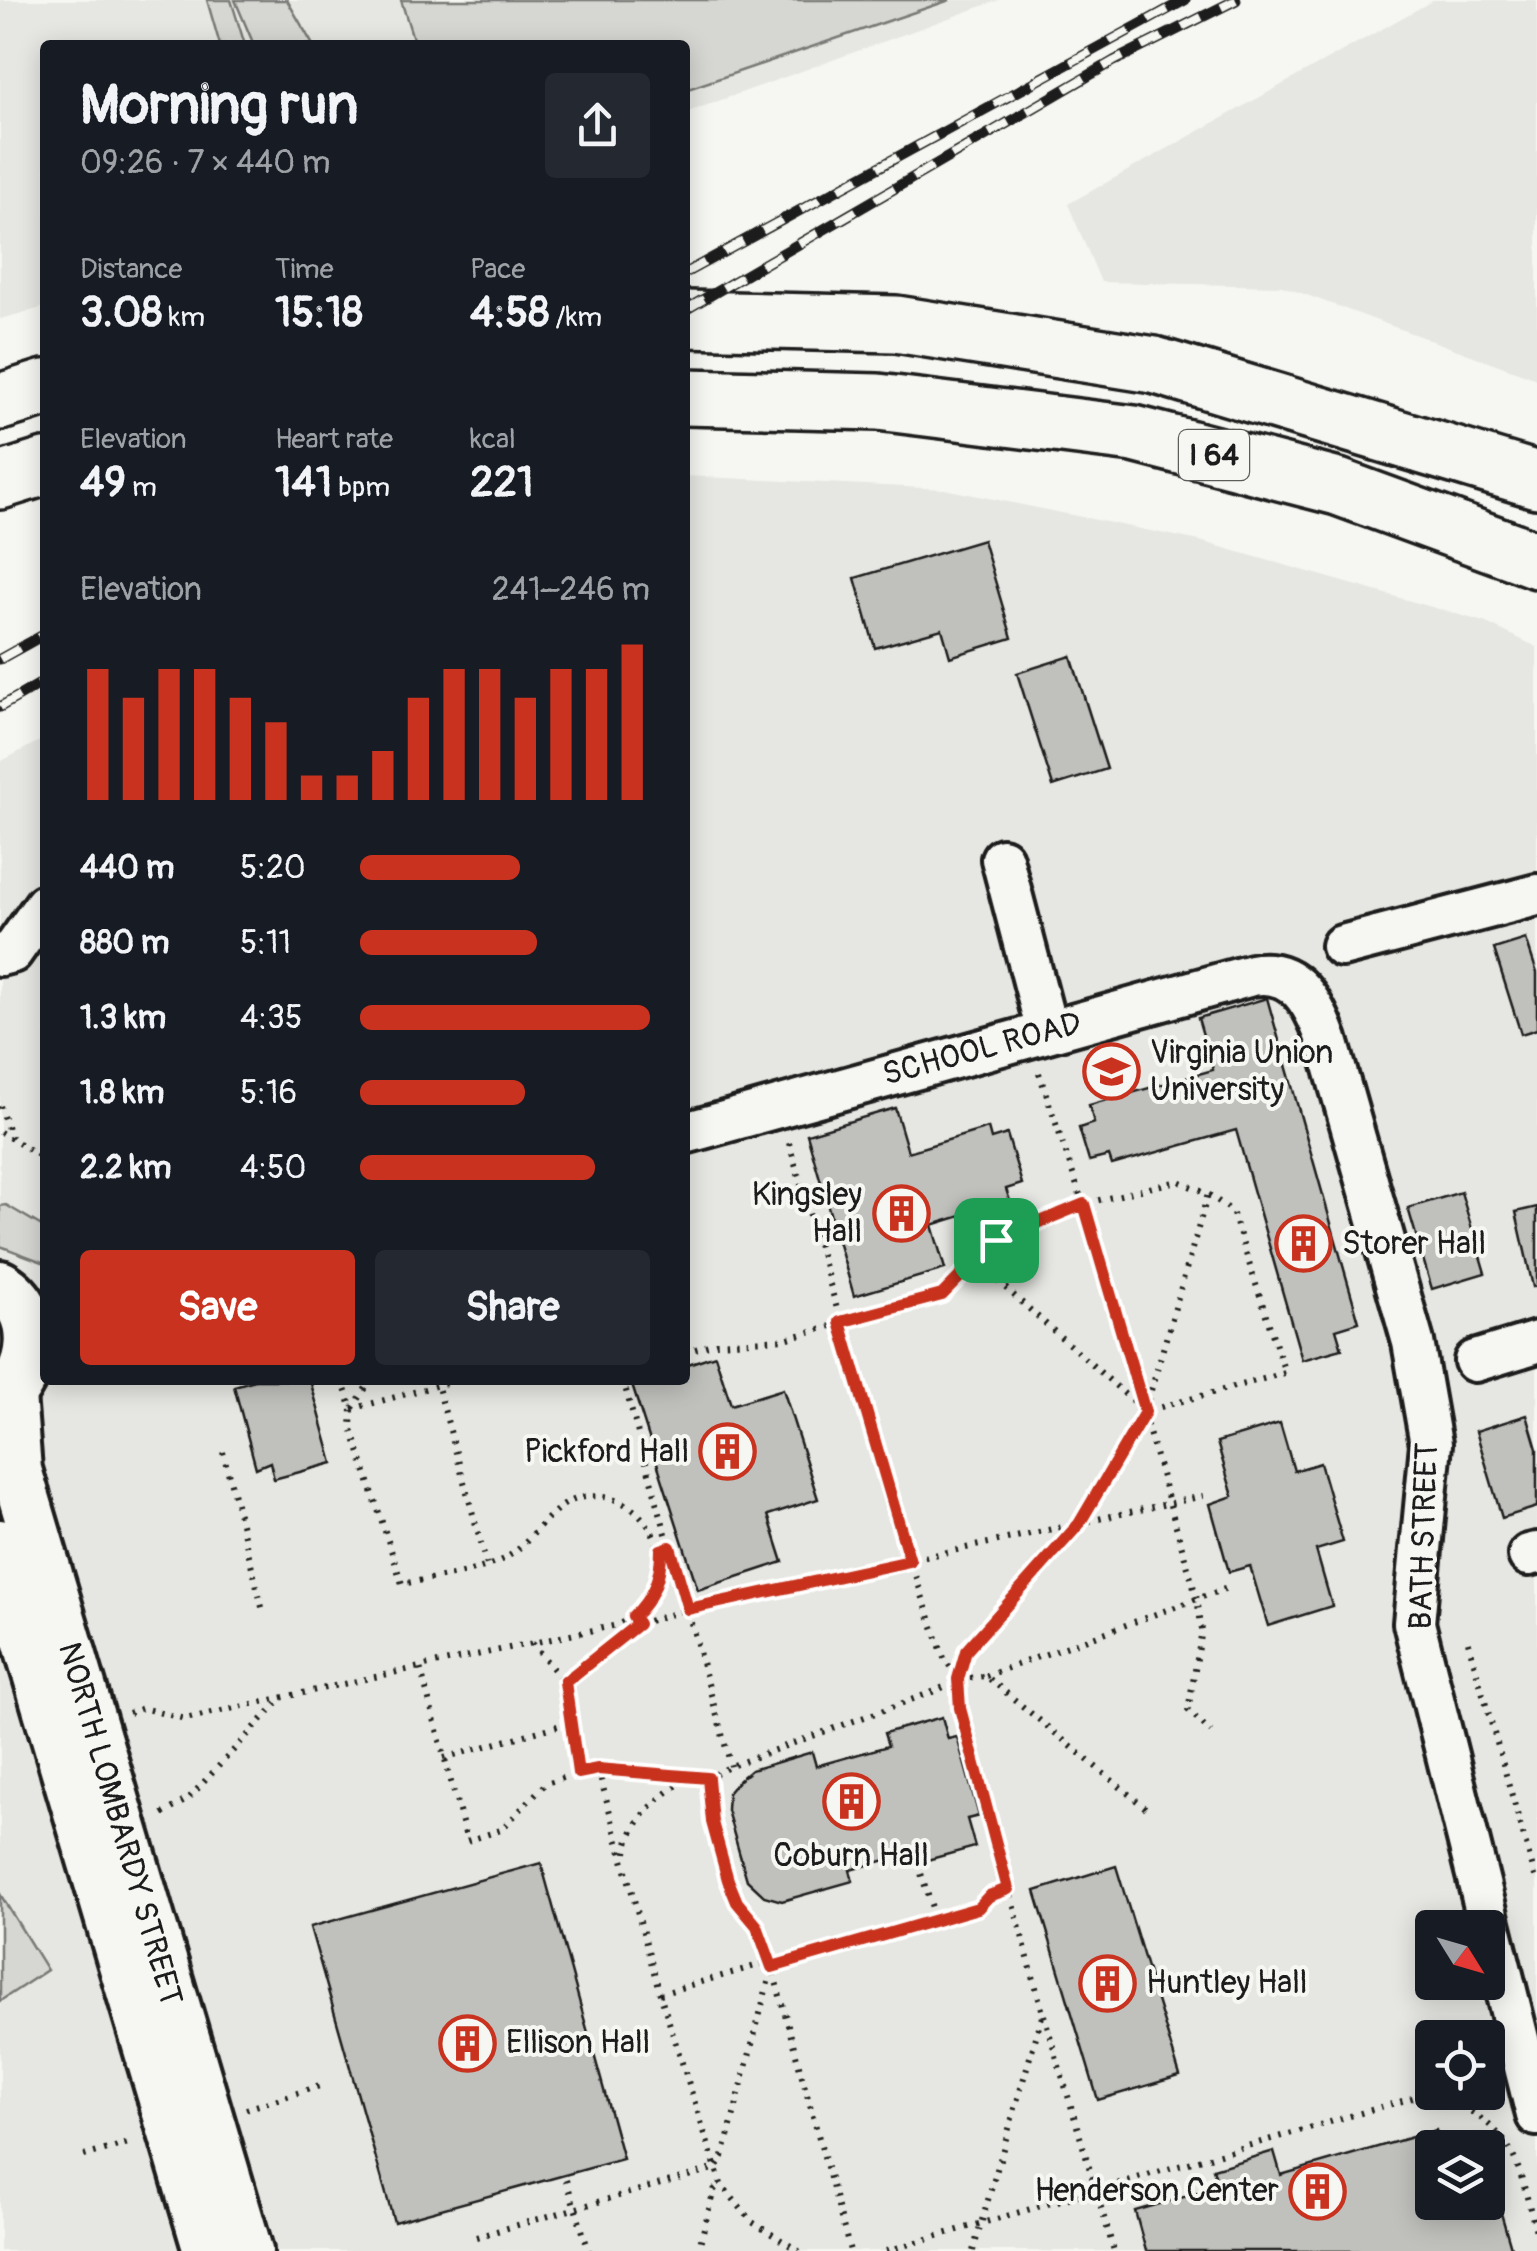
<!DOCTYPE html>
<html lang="en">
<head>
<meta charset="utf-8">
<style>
	:root { --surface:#171b24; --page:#242831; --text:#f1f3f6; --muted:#9ea1a6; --accent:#c8321e }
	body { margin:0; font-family:Pangolin,sans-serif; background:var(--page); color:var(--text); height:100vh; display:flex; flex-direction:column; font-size:38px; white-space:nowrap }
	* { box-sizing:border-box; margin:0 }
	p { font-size:32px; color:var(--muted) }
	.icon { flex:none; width:55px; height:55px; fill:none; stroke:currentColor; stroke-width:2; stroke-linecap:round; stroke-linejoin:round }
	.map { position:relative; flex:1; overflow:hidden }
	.sheet { position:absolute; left:40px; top:40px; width:650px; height:1345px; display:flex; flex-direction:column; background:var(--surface); border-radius:10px; box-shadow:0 5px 25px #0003 }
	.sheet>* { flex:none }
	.needle { width:65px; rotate:127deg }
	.controls { position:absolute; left:1415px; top:1910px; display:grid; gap:20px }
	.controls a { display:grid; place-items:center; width:90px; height:90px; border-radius:10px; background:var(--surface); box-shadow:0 5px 25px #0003; font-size:50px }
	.pin { position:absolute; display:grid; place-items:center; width:85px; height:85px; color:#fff; margin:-42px; border-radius:20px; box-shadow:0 5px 15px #0006 }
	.round { display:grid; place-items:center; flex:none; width:105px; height:105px; border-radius:10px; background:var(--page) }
	.head { display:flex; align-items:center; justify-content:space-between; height:170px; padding:0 40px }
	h1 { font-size:55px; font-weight:700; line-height:75px }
	.stats { display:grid; grid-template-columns:repeat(3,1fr); gap:15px; height:170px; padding:10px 40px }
	.stats div { display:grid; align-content:center }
	.stats b { font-size:42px; font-weight:700 }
	.stats small { font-size:28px; font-weight:400 }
	.stats p { font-size:28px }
	.chart { height:280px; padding:20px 40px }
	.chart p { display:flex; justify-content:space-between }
	.chart svg { width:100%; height:180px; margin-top:10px; stroke:var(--accent); stroke-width:6 }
	.action { display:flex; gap:20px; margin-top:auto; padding:20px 40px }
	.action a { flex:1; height:115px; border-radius:10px; background:var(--accent); color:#fff; font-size:40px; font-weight:700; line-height:115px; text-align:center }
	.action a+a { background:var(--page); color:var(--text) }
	ul { padding:0 40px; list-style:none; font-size:32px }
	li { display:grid; grid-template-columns:160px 120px 1fr; align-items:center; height:75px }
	li i { height:25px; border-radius:12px; background:var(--accent) }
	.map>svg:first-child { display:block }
</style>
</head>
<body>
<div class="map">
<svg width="1537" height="2251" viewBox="0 0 1537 2251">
	<rect width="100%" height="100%" fill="#f6f6f2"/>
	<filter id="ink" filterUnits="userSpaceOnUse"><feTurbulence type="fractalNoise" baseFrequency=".01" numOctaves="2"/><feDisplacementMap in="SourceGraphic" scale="20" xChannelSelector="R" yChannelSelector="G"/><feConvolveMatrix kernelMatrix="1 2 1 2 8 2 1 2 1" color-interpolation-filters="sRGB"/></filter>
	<g filter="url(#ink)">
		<g fill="#e6e6e2" fill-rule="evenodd">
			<path d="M0,0H999L685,113V45H45V307L0,319Z"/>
			<path d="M1434,0H1537V379L1282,286L1101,282L1068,204Z"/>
			<path d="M685,476L944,489L1200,541L1484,622L1537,647V2251H0V762L45,738V1380H685ZM1432,1928H1488V1982H1432ZM1432,2038H1488V2092H1432ZM1432,2148H1488V2202H1432Z"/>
		</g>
		<g fill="#d6d6d2" stroke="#797977" stroke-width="2.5">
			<path d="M207,0H231L245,45H220Z"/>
			<path d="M235,0H287L313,45H254Z"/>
			<path d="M401,0H950L685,90V45H415Z"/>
			<path d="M6,1205L45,1228V1263L0,1246V1206Z"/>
			<path d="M0,1894L47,1970L0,2001Z"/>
		</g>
		<g fill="#c0c0bd" stroke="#1c1c1c" stroke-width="2.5">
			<path d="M983,540L1012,638L950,657L942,629L875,648L855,578Z"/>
			<path d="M1071,656L1107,769L1053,786L1017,673Z"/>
			<path d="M1526,939L1537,973V1029L1521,1034L1494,949Z"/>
			<path d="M1267,998L1359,1322L1336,1329L1342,1349L1302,1360L1236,1130L1112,1165L1109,1156L1089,1161L1079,1128L1094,1123L1089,1105L1213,1070L1198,1018Z"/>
			<path d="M895,1108L908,1152L988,1128L991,1139L1007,1134L1022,1184L1006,1189L1010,1201L932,1225L945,1269L854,1296L807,1134Z"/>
			<path d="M1461,1192L1485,1273L1432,1289L1408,1208Z"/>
			<path d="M1537,1207V1286L1533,1287L1516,1212Z"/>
			<path d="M715,1355L731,1405L783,1389L818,1499L768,1515L783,1562L698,1590L631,1382L685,1380V1365Z"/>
			<path d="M255,1380H310L333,1463L274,1479L270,1462L256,1468L234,1386Z"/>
			<path d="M1527,1415L1537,1449V1507L1502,1518L1476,1431Z"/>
			<path d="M1280,1423L1294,1471L1320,1463L1343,1542L1316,1550L1332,1606L1268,1626L1250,1566L1229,1572L1210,1504L1233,1496L1217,1442Z"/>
			<path d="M942,1717L948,1739L957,1737L979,1816L967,1819L975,1847L920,1862L917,1851L850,1870L853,1881L782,1901L764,1896L747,1880L727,1810L728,1793L739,1780L751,1770L812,1752L816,1766L888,1746L884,1733Z"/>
			<path d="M541,1863L623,2159L394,2222L310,1927Z"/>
			<path d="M1116,1866L1180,2076L1098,2100L1035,1891Z"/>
			<path d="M1436,2130L1441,2148H1432V2202H1457L1459,2207L1488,2202V2199L1496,2196L1512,2251H1146L1135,2211L1219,2187L1213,2169L1274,2151L1281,2175Z"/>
		</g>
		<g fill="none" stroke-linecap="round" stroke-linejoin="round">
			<defs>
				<g id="minor">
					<path d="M1002,859L1047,1031"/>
					<path d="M1342,946L1537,895"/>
					<path d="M0,955L12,952L45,905"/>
					<path d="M685,1133L1252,975C1296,967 1314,1004 1327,1040L1413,1342L1431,1444L1414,1623L1537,2115"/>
					<path d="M1475,1361L1537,1342"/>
					<path d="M1529,1555L1537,1553"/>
				</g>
				<g id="major">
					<path d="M0,1286C44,1312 35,1374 0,1403"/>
					<path d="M10,1395L16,1470L247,2251"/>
					<path d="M0,1545L209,2251"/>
				</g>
				<g id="highway">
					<path d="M685,319L896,324L1154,365L1537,480"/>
					<path d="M685,397L878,402L1134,434L1338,487L1537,560"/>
					<path d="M0,402L45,388"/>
					<path d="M0,481L45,467"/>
				</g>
			</defs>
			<use href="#minor" stroke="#1c1c1c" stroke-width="48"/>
			<use href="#major" stroke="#1c1c1c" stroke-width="58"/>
			<use href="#highway" stroke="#1c1c1c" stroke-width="62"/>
			<g stroke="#1c1c1c" stroke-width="6" stroke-dasharray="2.5 8" stroke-linecap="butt">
				<path d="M1039,1073L1083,1204L1197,1599L1202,1630L1188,1710L1211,1732"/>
				<path d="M0,1106L11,1137"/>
				<path d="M0,1132L45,1159"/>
				<path d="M789,1143L910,1561L944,1658L958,1678"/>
				<path d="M974,1260L1144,1411"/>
				<path d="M685,1352L716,1343L785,1339L942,1295L996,1240L1083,1204L1178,1181L1208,1194L1232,1211L1285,1373L1146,1411"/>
				<path d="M342,1380L352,1409L351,1426L402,1584C435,1577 477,1574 507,1557C535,1541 550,1502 585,1497C655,1487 696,1589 617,1625L420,1667L467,1841L501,1830L546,1783L578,1773L598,1769L708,1778L731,1766L938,1690L958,1679L986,1676L1148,1810"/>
				<path d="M436,1380L487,1565"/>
				<path d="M623,1380L731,1766"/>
				<path d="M353,1408L371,1380"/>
				<path d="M352,1409L457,1380"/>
				<path d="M223,1452L264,1615"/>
				<path d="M1468,1642L1537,1883"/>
				<path d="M532,1643L565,1683L578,1773"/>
				<path d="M986,1676L1227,1588"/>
				<path d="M565,1683L638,1624L688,1609L1203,1496"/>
				<path d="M129,1713L142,1708L185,1719L420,1667"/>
				<path d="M444,1758L568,1723"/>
				<path d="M598,1769L660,1994L721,2184L752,2222L799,2251"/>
				<path d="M708,1778L712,1822L727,1881L737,1902L757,1926L772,1967L850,2251"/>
				<path d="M163,1814L188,1799L282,1698"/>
				<path d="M626,1853C630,1820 663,1792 690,1778"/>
				<path d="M918,1864L936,1920"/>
				<path d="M660,1994L769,1962"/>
				<path d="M1044,2015L1114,2251"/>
				<path d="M1434,2092C1518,2132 1514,2151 1537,2235"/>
				<path d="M246,2109L326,2084"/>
				<path d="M84,2156L132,2142"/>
				<path d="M566,2180L589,2251"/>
				<path d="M476,2237L716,2168L723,2157L772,1967L978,1908L989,1896L1009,1889"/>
				<path d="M698,2251L714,2190L721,2184"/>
				<path d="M886,2251L1433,2092"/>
				<path d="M973,2251L1043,2013L960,1708L958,1679L966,1651L1079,1524L1145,1411L1208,1194"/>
			</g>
			<use href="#minor" stroke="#f6f6f2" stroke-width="40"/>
			<use href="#major" stroke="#f6f6f2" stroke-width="50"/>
			<use href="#highway" stroke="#f6f6f2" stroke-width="55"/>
			<defs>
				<g id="rail">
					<path d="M685,273L1185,0"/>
					<path d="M685,310L1114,61L1236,0"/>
					<path d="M0,659L45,634"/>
					<path d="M0,707L45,681"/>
				</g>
			</defs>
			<use href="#rail" stroke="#1c1c1c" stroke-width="11"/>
			<use href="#rail" stroke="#f6f6f2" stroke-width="8" stroke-dasharray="22" stroke-linecap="butt"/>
		</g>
	</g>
	<g fill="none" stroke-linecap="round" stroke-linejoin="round" filter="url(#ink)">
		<defs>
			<path id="route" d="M1084,1204L1145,1412L1079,1524L966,1651L958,1679L960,1708L1008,1889L989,1896L978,1908L772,1967L757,1926L737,1902L728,1880L712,1822L708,1778L598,1769L578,1773L565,1682L638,1624L633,1617C653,1598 661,1578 661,1550L670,1547L688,1609L910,1561L840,1322L942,1295L996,1240Z"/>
		</defs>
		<use href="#route" stroke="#fff" stroke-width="20"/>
		<use href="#route" stroke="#c8321e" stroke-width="12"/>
	</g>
	<defs>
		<symbol id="university-ring" viewBox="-11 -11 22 22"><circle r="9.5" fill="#f6f6f2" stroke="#c8321e" stroke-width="1.5"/><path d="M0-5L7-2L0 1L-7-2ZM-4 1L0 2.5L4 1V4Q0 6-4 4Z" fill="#c8321e"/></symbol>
		<symbol id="building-ring" viewBox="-11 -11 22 22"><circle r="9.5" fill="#f6f6f2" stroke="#c8321e" stroke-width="1.5"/><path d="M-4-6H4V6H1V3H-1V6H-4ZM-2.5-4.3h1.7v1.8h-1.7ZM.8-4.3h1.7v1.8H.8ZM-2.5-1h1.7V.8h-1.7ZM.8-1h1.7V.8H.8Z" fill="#c8321e"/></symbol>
	</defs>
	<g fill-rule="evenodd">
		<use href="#university-ring" x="1080" y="1040" width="63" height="63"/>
		<use href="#building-ring" x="870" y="1182" width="63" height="63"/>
		<use href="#building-ring" x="1272" y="1212" width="63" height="63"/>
		<use href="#building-ring" x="696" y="1420" width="63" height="63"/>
		<use href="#building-ring" x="820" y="1770" width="63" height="63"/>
		<use href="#building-ring" x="1076" y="1952" width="63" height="63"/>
		<use href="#building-ring" x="436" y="2012" width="63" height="63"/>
		<use href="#building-ring" x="1286" y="2160" width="63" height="63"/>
	</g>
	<g text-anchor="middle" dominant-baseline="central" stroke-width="8" stroke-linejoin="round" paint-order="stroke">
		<rect fill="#f6f6f2" stroke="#5d5d5c" stroke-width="2.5" x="1179" y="430" width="70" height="50" rx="8"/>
		<g font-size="30" font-weight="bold" fill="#1c1c1c">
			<text x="1214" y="455">I 64</text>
		</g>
		<g font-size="32" fill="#1c1c1c" stroke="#f6f6f2">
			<text transform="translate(982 1049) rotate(-15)">SCHOOL ROAD</text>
			<text transform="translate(1424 1536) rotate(-88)">BATH STREET</text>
			<text transform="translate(120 1824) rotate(74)">NORTH LOMBARDY STREET</text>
		</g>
		<g font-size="32" fill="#1c1c1c" stroke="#f6f6f2" text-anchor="start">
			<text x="1150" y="1053">Virginia Union<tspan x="1150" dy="37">University</tspan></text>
			<text x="862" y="1195" text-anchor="end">Kingsley<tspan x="862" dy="37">Hall</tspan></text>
			<text x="1342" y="1244">Storer Hall</text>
			<text x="689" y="1452" text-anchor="end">Pickford Hall</text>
			<text x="851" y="1856" text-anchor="middle">Coburn Hall</text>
			<text x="1146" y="1983">Huntley Hall</text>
			<text x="506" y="2043">Ellison Hall</text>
			<text x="1279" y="2191" text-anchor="end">Henderson Center</text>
		</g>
	</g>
</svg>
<div class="controls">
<a><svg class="needle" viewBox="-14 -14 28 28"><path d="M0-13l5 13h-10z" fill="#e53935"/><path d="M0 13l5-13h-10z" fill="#9ea1a6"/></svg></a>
<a><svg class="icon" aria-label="locate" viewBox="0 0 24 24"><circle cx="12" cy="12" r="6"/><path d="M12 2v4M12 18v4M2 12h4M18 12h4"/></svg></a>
<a><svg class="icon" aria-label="layers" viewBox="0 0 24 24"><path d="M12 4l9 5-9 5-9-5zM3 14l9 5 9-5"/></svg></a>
</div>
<div class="pin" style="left:996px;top:1240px;background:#1e9e55"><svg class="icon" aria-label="arrive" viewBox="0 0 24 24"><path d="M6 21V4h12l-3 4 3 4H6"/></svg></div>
<section class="sheet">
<div class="head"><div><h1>Morning run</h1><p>09:26 · 7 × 440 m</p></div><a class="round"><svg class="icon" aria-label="share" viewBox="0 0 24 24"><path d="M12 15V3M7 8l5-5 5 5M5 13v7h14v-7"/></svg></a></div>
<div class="stats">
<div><p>Distance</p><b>3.08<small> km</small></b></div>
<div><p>Time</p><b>15:18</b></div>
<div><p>Pace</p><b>4:58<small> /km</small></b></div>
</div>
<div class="stats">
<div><p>Elevation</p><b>49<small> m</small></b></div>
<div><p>Heart rate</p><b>141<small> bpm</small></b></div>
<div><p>kcal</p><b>221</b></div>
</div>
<div class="chart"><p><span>Elevation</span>241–246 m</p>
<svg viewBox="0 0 160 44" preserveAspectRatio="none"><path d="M5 44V12M15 44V19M25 44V12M35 44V12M45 44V19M55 44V25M65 44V38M75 44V38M85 44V32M95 44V19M105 44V12M115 44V12M125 44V19M135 44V12M145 44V12M155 44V6"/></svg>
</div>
<ul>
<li><b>440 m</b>5:20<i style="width:55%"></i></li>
<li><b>880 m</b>5:11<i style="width:61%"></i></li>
<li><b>1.3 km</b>4:35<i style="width:100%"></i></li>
<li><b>1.8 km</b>5:16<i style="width:57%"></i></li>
<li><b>2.2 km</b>4:50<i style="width:81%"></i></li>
</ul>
<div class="action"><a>Save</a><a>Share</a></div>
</section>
</div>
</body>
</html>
